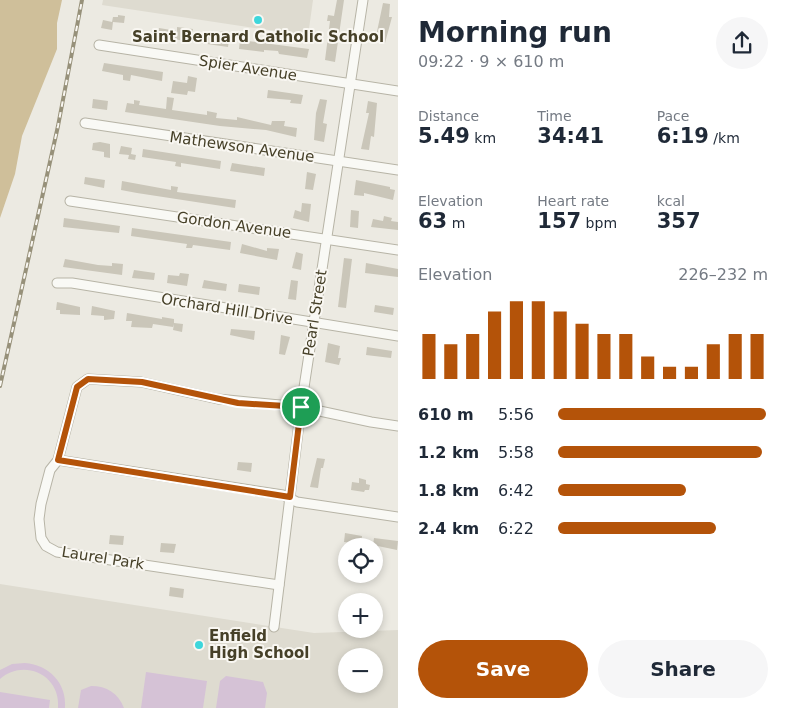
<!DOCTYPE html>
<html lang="en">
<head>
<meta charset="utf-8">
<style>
	:root { --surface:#fff; --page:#f6f6f7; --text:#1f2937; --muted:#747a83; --accent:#b45309 }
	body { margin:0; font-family:"DejaVu Sans",sans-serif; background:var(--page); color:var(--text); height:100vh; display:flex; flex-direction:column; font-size:19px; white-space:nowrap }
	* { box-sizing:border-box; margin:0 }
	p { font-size:16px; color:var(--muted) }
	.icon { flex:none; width:28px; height:28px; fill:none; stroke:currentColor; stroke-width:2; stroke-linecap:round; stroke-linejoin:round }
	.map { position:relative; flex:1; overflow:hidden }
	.details { display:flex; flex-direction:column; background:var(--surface); width:390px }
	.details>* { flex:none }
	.controls { position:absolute; left:338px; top:538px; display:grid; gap:10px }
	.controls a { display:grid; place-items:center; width:45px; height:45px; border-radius:50%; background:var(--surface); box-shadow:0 2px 8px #0003; font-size:25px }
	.pin { position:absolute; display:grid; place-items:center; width:42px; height:42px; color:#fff; margin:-21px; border:2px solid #fff; border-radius:50%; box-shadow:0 1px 5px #0007 }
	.round { display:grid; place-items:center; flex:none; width:52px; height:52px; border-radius:26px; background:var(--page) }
	.head { display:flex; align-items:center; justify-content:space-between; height:85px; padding:0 20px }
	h1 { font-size:28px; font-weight:600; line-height:38px }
	.figures { display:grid; grid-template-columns:repeat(3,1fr); gap:8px; height:85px; padding:5px 20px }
	.figures div { display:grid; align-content:center }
	.figures b { font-size:21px; font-weight:600 }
	.figures small { font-size:14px; font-weight:400 }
	.figures p { font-size:14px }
	.chart { height:140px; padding:10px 20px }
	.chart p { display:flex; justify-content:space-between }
	.chart svg { width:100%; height:90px; margin-top:5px; stroke:var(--accent); stroke-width:6 }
	.cta { display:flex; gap:10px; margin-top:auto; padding:10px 20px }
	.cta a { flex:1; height:58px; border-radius:30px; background:var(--accent); color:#fff; font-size:20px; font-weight:600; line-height:58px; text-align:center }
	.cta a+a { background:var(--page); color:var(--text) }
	ul { padding:0 20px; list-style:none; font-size:16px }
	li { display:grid; grid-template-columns:80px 60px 1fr; align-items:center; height:38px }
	li i { height:12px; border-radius:6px; background:var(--accent) }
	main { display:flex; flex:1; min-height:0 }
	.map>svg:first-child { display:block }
</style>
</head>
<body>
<main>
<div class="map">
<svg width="398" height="708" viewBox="0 0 398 708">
	<rect width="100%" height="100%" fill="#eceae2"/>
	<g fill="#dedbd0" fill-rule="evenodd">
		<path d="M103,0H313L308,36L102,5Z"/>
		<path d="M0,584L314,633L398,630V708H0ZM346,656H374V684H346Z"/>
	</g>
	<g fill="#d5c2d6">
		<path d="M25,663C49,665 67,683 65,708H58C61,675 24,658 0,679V670L12,664Z"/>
		<path d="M146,672L207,681L203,708H141Z"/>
		<path d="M226,676L263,682L267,693L265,708H216L220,681Z"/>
		<path d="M91,686C107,686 118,693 124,708H78L81,690Z"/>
		<path d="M0,692L50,700L49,708H0Z"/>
	</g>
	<path fill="#cfbf9a" d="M0,0H62L57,23V49L22,136L15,174L0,218Z"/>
	<g fill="#cac6b9">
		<path d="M337,0H344L335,62L325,60L330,21H327L328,15L334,16Z"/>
		<path d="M383,3L390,4L389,17H392L385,43L375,41Z"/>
		<path d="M118,15L125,16L124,23L113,22L112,30L101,28L103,20L112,22L113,17H118Z"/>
		<path d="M177,27L193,29L192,34L218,37L221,31L230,32L228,47L158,37L159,28L177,31Z"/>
		<path d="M240,40L309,49L307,58L279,54L278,51L264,50V52L239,49Z"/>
		<path d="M104,63L163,72L162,81L131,75L130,81L123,80V75L102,71Z"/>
		<path d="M188,76L197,78L195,92L188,91L187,95L171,93L173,81L187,83Z"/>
		<path d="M268,90L303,95L301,104L290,103L291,100L267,98Z"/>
		<path d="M167,97L174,98L172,110L207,115V111L217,113L216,118L237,120V117L271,125L272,121H285L284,126L297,128L296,137L266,130L220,126L125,112L127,103L134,104V100L140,101L139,105L166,109Z"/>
		<path d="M93,99L108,101L107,110L92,108Z"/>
		<path d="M320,99L327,100L323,123L327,124L324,142L314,140L316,113Z"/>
		<path d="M368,101L377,103L374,137L371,136L369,150L361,149L369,113H366Z"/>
		<path d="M100,142L110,144V158L104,157V152L92,150L93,143Z"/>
		<path d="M121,146L132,148L131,154L136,155L135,160L128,159L129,155L119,154Z"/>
		<path d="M143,149L221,161L220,169L181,163V167L175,166L176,162L142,157Z"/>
		<path d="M232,163L265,168L264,176L230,171Z"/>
		<path d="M307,172L316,174L313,190L305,189Z"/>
		<path d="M85,177L105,180L104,188L84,184Z"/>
		<path d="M356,180L390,187V189L395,190L393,200L364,193V196L354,195Z"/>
		<path d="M122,181L171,190V186L178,187L177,192L236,200L235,208L137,193L121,190Z"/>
		<path d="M302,203L311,204L309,222L293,218L295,210L301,212Z"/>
		<path d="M351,210L359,211L358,228L350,227Z"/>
		<path d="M384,216L392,218L391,221L398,222V230L371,227L373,219L383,221Z"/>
		<path d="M64,218L120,226L119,233L63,227Z"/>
		<path d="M132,228L231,242L230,250L193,245L192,248H186L187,244L131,236Z"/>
		<path d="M242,244L267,251V248L279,249L277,260L240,253Z"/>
		<path d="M296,252L303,254L301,270L292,268Z"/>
		<path d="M344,258L352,259L346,308L338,307Z"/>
		<path d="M65,259L98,265L112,266V263L123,264L122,275L63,267Z"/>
		<path d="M366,263L398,269V277L365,273Z"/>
		<path d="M134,270L155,273L154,280L132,278Z"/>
		<path d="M180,273L189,274L187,286L167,283L168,275L179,276Z"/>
		<path d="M204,280L227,284L226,291L202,288Z"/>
		<path d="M291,280L298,281L296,300L288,299Z"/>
		<path d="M239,284L260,287L259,295L238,292Z"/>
		<path d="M57,302L80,307V315L60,314V310H56Z"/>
		<path d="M375,305L394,308L393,315L374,312Z"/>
		<path d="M92,306L115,311L114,319L104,320V316L91,315Z"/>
		<path d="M127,313L162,319V317L174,319V323L183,324L182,332L173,330L174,324L173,327L153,324L152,328L131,327L132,321H126Z"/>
		<path d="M231,329L255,331L254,340L230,335Z"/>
		<path d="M281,335L290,337L285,355L279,354Z"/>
		<path d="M328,343L340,346L338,358H341L339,365L325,362Z"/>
		<path d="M367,347L392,351L391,358L366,355Z"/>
		<path d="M317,458L325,459L323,468H321L318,488L310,487Z"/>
		<path d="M238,462L252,463L251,472L237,470Z"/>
		<path d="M359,478L366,480V484L370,485L369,490H365L364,492L351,490L352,482L359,483Z"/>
		<path d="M345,533L362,536L361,544L344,542Z"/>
		<path d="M110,535L124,536L123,545L109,544Z"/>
		<path d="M374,538L398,541L397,550L373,545Z"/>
		<path d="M161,543L176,544L174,553L160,552Z"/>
		<path d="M170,587L184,589L183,598L169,596Z"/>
	</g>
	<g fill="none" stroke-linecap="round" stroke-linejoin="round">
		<defs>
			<g id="minor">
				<path d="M99,45L398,91"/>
				<path d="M85,123L398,170"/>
				<path d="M70,201L398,250"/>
				<path d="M57,283H72L398,336"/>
				<path d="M58,460L283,495L297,502L398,517"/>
				<path d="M279,585L57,552L46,546L41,538L39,519L41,504L50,470L58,460L77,387L88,379L141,382L218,399L301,407L371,422L398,426"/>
				<path d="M274,627L301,407L363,0"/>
			</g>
		</defs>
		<use href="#minor" stroke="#b7b4a6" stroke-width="11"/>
		<use href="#minor" stroke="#f9f9f5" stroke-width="9"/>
		<defs>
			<path id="rail" d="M0,386L58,126L82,0"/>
		</defs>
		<use href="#rail" stroke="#97917a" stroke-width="4"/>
		<use href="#rail" stroke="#f9f7f2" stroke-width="2" stroke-dasharray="5.5" stroke-linecap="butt"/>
	</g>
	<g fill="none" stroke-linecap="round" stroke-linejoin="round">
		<defs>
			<path id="route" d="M88,379L142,382L238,403L301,407L290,497L58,460L77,387Z"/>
		</defs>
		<use href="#route" stroke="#fff" stroke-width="10"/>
		<use href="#route" stroke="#b45309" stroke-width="6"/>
	</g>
	<g fill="#3dd6db" stroke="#f9f7f2" stroke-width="2">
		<circle cx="258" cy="20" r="5"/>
		<circle cx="199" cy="645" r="5"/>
	</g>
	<g text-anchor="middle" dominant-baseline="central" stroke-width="4" stroke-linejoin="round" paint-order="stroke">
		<g font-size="15" font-weight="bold" fill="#464028" stroke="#f9f7f2">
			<text x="258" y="37">Saint Bernard Catholic School</text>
			<text x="209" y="636" text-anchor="start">Enfield<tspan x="209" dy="17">High School</tspan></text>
		</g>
		<g font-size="15" fill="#464028" stroke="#f9f7f2">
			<text transform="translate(248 68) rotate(9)">Spier Avenue</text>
			<text transform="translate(242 147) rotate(8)">Mathewson Avenue</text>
			<text transform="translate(234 225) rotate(8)">Gordon Avenue</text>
			<text transform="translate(227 309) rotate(9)">Orchard Hill Drive</text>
			<text transform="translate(315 313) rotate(-81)">Pearl Street</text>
			<text transform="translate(103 558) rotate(9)">Laurel Park</text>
		</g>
	</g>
</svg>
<div class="controls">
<a><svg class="icon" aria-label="locate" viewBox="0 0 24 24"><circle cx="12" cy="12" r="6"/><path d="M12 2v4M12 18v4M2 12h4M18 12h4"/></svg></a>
<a>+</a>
<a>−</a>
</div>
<div class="pin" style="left:301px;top:407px;background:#1e9e55"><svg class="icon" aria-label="arrive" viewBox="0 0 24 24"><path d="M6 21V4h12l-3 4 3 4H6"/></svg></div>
</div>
<section class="details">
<div class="head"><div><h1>Morning run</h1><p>09:22 · 9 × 610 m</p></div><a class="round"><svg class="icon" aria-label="share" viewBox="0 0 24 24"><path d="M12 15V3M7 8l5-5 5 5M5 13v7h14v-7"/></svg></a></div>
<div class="figures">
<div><p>Distance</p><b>5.49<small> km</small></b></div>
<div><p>Time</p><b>34:41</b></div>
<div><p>Pace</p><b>6:19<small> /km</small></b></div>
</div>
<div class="figures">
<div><p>Elevation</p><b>63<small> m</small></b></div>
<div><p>Heart rate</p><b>157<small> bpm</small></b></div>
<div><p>kcal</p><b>357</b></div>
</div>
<div class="chart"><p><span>Elevation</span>226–232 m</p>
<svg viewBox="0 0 160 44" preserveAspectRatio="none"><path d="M5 44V22M15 44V27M25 44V22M35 44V11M45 44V6M55 44V6M65 44V11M75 44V17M85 44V22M95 44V22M105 44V33M115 44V38M125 44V38M135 44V27M145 44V22M155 44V22"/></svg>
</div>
<ul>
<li><b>610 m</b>5:56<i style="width:99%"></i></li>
<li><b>1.2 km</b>5:58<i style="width:97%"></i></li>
<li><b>1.8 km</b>6:42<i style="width:61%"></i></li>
<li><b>2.4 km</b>6:22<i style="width:75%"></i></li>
</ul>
<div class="cta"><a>Save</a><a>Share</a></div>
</section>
</main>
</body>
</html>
